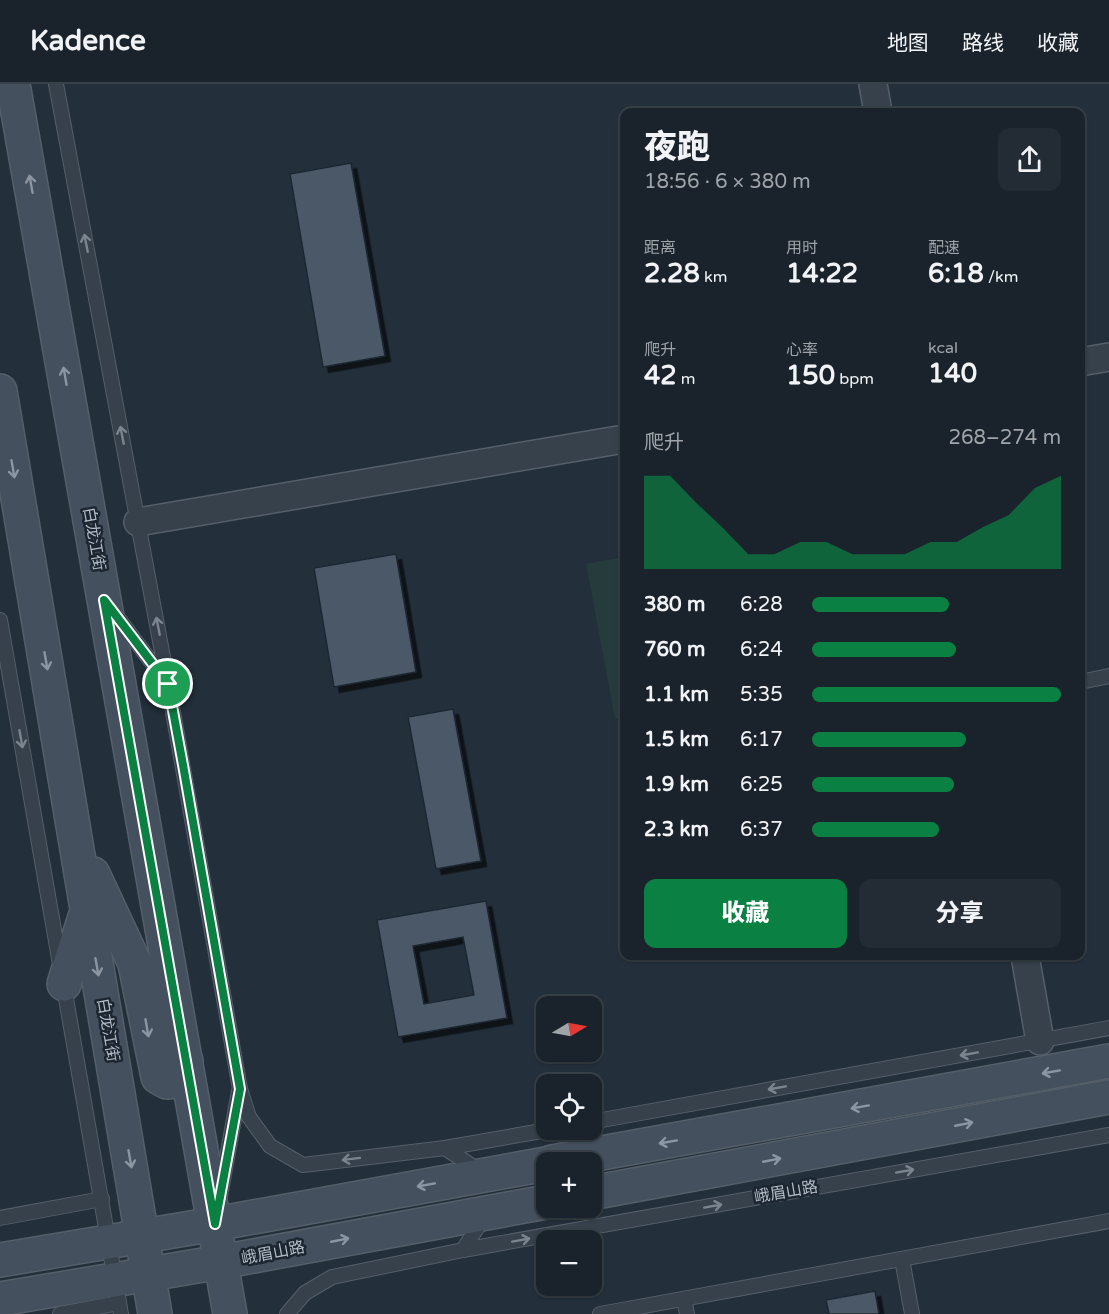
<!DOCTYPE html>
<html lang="zh">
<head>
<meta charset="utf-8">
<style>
	:root { --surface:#1a232c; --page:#232b34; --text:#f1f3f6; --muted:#9fa4a9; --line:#384048; --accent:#0b8043 }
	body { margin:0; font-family:"Varela Round","Noto Sans SC",sans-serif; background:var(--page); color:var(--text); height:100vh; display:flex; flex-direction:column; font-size:22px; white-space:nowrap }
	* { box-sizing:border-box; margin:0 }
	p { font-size:20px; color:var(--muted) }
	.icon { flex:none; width:33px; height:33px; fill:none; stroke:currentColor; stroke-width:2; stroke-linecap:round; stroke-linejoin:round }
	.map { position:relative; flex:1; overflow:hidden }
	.details { position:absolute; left:620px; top:24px; width:465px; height:852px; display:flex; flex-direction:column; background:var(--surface); border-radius:12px; box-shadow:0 2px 4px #0004,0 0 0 2px var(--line) }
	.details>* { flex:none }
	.needle { width:39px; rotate:80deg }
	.buttons { position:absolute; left:536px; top:912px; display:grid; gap:12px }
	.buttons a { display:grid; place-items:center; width:66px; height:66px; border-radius:12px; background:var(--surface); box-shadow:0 2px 4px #0004,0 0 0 2px var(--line); font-size:30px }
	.pin { position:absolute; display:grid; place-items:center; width:51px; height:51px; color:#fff; margin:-26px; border:3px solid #fff; border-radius:50%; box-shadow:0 2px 6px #0007 }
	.round { display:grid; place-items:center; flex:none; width:63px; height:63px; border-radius:12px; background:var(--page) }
	.summary { display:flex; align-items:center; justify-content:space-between; height:102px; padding:0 24px }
	h1 { font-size:33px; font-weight:800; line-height:45px }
	.figures { display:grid; grid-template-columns:repeat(3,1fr); gap:9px; height:102px; padding:6px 24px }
	.figures div { display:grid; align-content:center }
	.figures b { font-size:26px; font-weight:800 }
	.figures small { font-size:16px; font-weight:400 }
	.figures p { font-size:16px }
	.chart { height:168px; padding:12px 24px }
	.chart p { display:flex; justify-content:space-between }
	.chart svg { width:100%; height:108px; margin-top:6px; fill:var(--accent); opacity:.7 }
	.primary-button { display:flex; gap:12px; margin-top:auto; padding:12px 24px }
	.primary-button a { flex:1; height:69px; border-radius:12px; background:var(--accent); color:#fff; font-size:24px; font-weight:800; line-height:69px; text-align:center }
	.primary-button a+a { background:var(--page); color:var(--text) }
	ul { padding:0 24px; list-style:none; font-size:20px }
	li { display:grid; grid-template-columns:96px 72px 1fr; align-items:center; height:45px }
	li i { height:15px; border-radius:8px; background:var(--accent) }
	header { display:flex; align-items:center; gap:36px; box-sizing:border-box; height:84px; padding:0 30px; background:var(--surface); border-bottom:2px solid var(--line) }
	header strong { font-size:28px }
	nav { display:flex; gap:33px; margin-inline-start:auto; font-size:21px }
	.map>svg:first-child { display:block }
</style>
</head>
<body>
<header>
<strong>Kadence</strong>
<nav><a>地图</a><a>路线</a><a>收藏</a></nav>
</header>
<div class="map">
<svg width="1109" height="1230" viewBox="0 0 1109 1230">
	<defs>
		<filter id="shadow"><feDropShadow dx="5.5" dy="5.5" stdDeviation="0" flood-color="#0009"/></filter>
	</defs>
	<rect width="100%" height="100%" fill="#232f3b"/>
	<path fill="#253b3c" d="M624,473V634L615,635L586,480Z"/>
	<g fill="#4c5967" stroke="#1e2832" stroke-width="1.5" fill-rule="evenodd" filter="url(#shadow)">
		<path d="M351,79L385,272L323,283L290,90Z"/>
		<path d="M396,470L416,588L334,603L314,484Z"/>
		<path d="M453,625L481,777L436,785L408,633Z"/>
		<path d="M486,817L507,934L398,953L377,836ZM463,853L474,911L424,920L413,862Z"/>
		<path d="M875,1207L879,1230H829L826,1216Z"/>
	</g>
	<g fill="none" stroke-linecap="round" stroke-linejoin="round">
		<defs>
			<g id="lane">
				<path d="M56,0L168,600L240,1005L249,1033L270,1062L303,1081L445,1064L481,1088"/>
				<path d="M115,530L165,596"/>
				<path d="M0,536L121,1230"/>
				<path d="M1080,598L1109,592"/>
				<path d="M591,1038L1109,944"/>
				<path d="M445,1064L547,1046"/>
				<path d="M220,1112L239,1007"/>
				<path d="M0,1134L102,1115"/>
				<path d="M463,1166L1109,1051"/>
				<path d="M902,1175L912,1230"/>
				<path d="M684,1215L687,1230"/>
				<path d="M60,1230L119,1219"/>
				<path d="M287,1230L305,1209L332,1193L463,1166L484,1133"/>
				<path d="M600,1230L1109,1137"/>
			</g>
			<g id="street">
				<path d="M873,0L878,28"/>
				<path d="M1080,278L1109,273"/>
				<path d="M138,438L624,355"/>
				<path d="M1025,872L1040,957"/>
			</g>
			<g id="secondary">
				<path d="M13,0L230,1230"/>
				<path d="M0,307L155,1230"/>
				<path d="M93,790L135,880L158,993L167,998L178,997L186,988V977"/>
				<path d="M64,900L85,833"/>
				<path d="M552,1078L1109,977"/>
				<path d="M591,1109L1109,1013"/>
				<path d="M0,1176L215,1140L546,1080"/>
				<path d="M0,1215L221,1178L546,1118"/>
			</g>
		</defs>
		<use href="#lane" stroke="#555f69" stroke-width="16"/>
		<use href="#street" stroke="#555f69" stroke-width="30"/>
		<use href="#secondary" stroke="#555f69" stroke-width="36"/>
		<use href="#lane" stroke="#36414b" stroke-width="14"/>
		<use href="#street" stroke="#36414b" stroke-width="27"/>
		<use href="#secondary" stroke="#44505e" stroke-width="33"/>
	</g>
	<defs><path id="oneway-shaft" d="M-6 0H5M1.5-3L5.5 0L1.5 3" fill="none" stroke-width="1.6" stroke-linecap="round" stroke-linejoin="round" transform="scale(1.5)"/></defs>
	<g stroke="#8c96a2">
		<use href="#oneway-shaft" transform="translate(31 100) rotate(-100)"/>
		<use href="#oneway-shaft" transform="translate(65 292) rotate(-100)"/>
		<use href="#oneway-shaft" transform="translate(13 385) rotate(80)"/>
		<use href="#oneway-shaft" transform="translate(46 577) rotate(80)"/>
		<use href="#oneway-shaft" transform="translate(97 883) rotate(80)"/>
		<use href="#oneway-shaft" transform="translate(147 944) rotate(80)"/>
		<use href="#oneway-shaft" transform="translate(1051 988) rotate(170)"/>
		<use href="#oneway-shaft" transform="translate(860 1023) rotate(170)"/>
		<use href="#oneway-shaft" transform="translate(964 1040) rotate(-11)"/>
		<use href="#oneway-shaft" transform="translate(668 1058) rotate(170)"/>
		<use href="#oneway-shaft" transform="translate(130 1075) rotate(80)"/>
		<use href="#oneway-shaft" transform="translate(772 1076) rotate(-11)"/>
		<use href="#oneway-shaft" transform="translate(426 1101) rotate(170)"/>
		<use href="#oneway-shaft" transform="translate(340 1156) rotate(-11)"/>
	</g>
	<g stroke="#7a858f">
		<use href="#oneway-shaft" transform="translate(86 159) rotate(-101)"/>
		<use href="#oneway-shaft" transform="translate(122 351) rotate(-101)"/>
		<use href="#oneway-shaft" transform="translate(158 542) rotate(-101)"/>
		<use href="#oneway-shaft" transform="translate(21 655) rotate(80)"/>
		<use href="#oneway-shaft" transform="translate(969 970) rotate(170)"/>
		<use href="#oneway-shaft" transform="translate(777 1004) rotate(170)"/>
		<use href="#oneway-shaft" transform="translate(351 1075) rotate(173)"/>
		<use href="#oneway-shaft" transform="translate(905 1087) rotate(-10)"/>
		<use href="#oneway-shaft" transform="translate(713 1122) rotate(-10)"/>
		<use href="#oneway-shaft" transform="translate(521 1156) rotate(-10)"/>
	</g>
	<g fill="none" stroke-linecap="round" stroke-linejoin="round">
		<defs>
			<path id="route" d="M104,516L168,600L183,681L240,1005L215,1140Z"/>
		</defs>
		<use href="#route" stroke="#fff" stroke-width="12"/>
		<use href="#route" stroke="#0b8043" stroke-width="8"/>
	</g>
	<g text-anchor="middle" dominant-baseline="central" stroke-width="5" stroke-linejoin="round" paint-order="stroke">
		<g font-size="16" fill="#b2bcc7" stroke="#1c2630">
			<text transform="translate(94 455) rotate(80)">白龙江街</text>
			<text transform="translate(108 946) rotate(80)">白龙江街</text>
			<text transform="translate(786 1108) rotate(-10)">峨眉山路</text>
			<text transform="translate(273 1169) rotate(-11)">峨眉山路</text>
		</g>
	</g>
</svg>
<div class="buttons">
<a><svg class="needle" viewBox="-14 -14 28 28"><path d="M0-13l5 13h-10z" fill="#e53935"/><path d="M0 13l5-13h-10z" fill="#9fa4a9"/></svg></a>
<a><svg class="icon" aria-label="locate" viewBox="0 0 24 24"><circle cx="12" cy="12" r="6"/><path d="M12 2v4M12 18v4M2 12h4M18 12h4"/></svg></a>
<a>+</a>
<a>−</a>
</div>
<div class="pin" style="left:168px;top:600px;background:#1e9e55"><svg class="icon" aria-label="arrive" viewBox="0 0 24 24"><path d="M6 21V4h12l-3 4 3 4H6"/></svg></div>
<section class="details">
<div class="summary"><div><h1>夜跑</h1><p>18:56 · 6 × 380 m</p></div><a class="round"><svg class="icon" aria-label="share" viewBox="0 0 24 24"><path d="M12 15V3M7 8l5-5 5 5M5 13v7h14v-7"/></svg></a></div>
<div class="figures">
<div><p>距离</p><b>2.28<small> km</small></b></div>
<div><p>用时</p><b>14:22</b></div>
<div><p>配速</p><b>6:18<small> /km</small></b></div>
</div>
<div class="figures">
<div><p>爬升</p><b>42<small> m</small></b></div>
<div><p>心率</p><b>150<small> bpm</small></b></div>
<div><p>kcal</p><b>140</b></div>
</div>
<div class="chart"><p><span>爬升</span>268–274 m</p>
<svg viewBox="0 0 160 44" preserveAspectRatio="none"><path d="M0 44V6L10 6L20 17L30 27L40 38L50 38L60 33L70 33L80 38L90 38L100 38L110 33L120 33L130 27L140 22L150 11L160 6V44z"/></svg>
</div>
<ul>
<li><b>380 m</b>6:28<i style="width:55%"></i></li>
<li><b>760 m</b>6:24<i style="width:58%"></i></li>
<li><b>1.1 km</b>5:35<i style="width:100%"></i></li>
<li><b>1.5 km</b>6:17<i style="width:62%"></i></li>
<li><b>1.9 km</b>6:25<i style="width:57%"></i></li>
<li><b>2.3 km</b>6:37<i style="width:51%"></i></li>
</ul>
<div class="primary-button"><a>收藏</a><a>分享</a></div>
</section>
</div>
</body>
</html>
